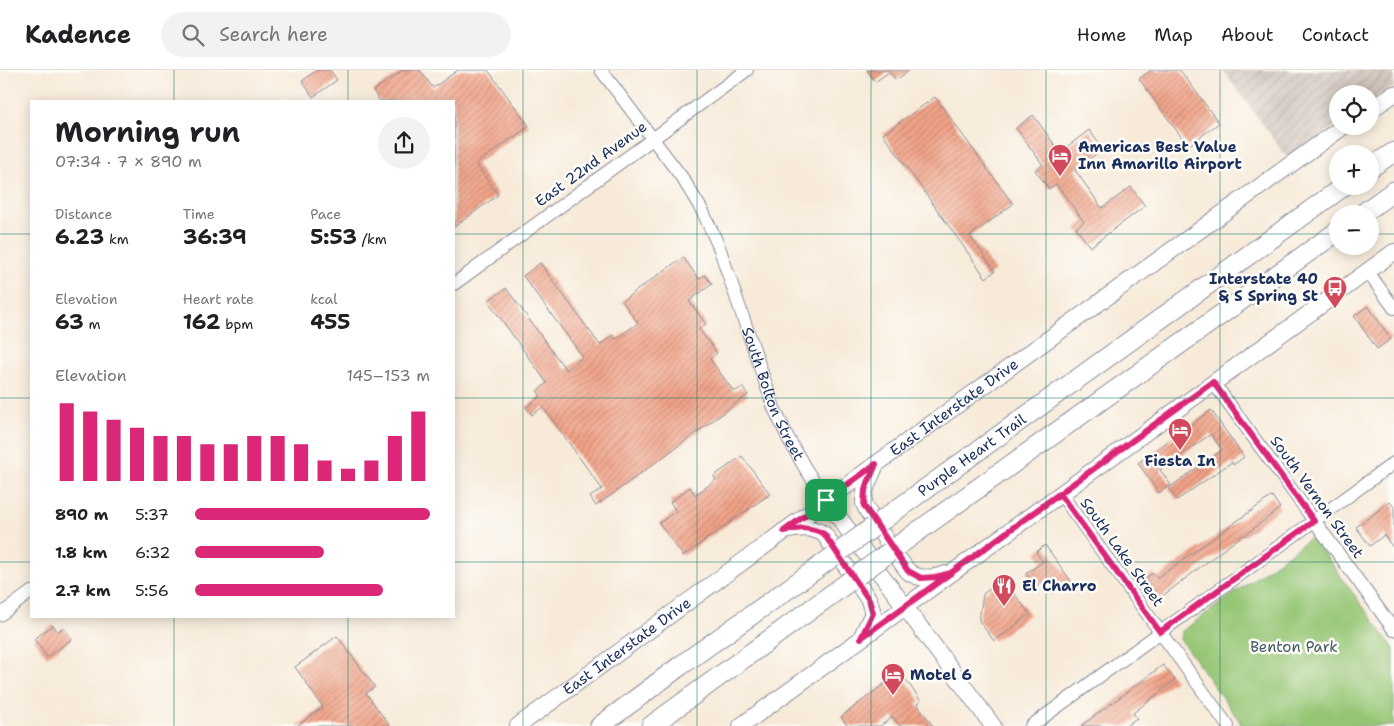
<!DOCTYPE html>
<html lang="en">
<head>
<meta charset="utf-8">
<style>
	:root { --surface:#fff; --page:#f2f2f2; --text:#202124; --muted:#757577; --line:#e0e0e0; --accent:#db2777 }
	body { margin:0; font-family:"Shantell Sans",sans-serif; background:var(--page); color:var(--text); height:100vh; display:flex; flex-direction:column; font-size:19px; white-space:nowrap }
	* { box-sizing:border-box; margin:0 }
	p { font-size:16px; color:var(--muted) }
	.icon { flex:none; width:28px; height:28px; fill:none; stroke:currentColor; stroke-width:2; stroke-linecap:round; stroke-linejoin:round }
	.map { position:relative; flex:1; overflow:hidden }
	.panel { position:absolute; left:30px; top:30px; width:425px; height:518px; display:flex; flex-direction:column; background:var(--surface); border-radius:0px; box-shadow:0 2px 12px #0003 }
	.panel>* { flex:none }
	.controls { position:absolute; left:1329px; top:15px; display:grid; gap:10px }
	.controls a { display:grid; place-items:center; width:50px; height:50px; border-radius:50%; background:var(--surface); box-shadow:0 2px 12px #0003; font-size:25px }
	.pin { position:absolute; display:grid; place-items:center; width:42px; height:42px; color:#fff; margin:-21px; border-radius:10px; box-shadow:0 2px 8px #0006 }
	.round { display:grid; place-items:center; flex:none; width:52px; height:52px; border-radius:26px; background:var(--page) }
	.overview { display:flex; align-items:center; justify-content:space-between; height:85px; padding:0 25px }
	h1 { font-size:28px; font-weight:700; line-height:38px }
	.metrics { display:grid; grid-template-columns:repeat(3,1fr); gap:8px; height:85px; padding:5px 25px }
	.metrics div { display:grid; align-content:center }
	.metrics b { font-size:21px; font-weight:700 }
	.metrics small { font-size:14px; font-weight:400 }
	.metrics p { font-size:14px }
	.chart { height:140px; padding:10px 25px }
	.chart p { display:flex; justify-content:space-between }
	.chart svg { width:100%; height:90px; margin-top:5px; stroke:var(--accent); stroke-width:6 }
	ul { padding:0 25px; list-style:none; font-size:16px }
	li { display:grid; grid-template-columns:80px 60px 1fr; align-items:center; height:38px }
	li i { height:12px; border-radius:6px; background:var(--accent) }
	header { display:flex; align-items:center; gap:30px; box-sizing:border-box; height:70px; padding:0 25px; background:var(--surface); border-bottom:1px solid var(--line) }
	header strong { font-size:24px }
	nav { display:flex; gap:28px; margin-inline-start:auto; font-size:18px }
	.search { width:350px; height:45px; background:var(--page); display:flex; align-items:center; gap:12px; box-sizing:border-box; padding:0 18px; border-radius:28px; color:var(--muted); font-size:19px }
	.map>svg:first-child { display:block }
</style>
</head>
<body>
<header>
<strong>Kadence</strong>
<div class="search"><svg class="icon" aria-label="search" viewBox="0 0 24 24"><circle cx="10" cy="10" r="6"/><path d="M15 15l6 6"/></svg>Search here</div>
<nav><a>Home</a><a>Map</a><a>About</a><a>Contact</a></nav>
</header>
<div class="map">
<svg width="1394" height="656" viewBox="0 0 1394 656">
	<defs>
		<pattern id="industrial-furrows" width="10" height="10" patternUnits="userSpaceOnUse" patternTransform="scale(1.25)"><rect width="10" height="10" fill="#cec2b9"/><path d="M-1 1l2-2M0 10L10 0M9 11l2-2" fill="none" stroke="#b0a7a1"/></pattern>
		<pattern id="building-hatch" width="6" height="6" patternUnits="userSpaceOnUse" patternTransform="scale(1.25)"><rect width="6" height="6" fill="#f2a387"/><path d="M-1 1l2-2M0 6l6-6M5 7l2-2" fill="none" stroke="#c38572"/></pattern>
	</defs>
	<rect width="100%" height="100%" fill="#fdfcf7"/>
	<filter id="ink" filterUnits="userSpaceOnUse"><feTurbulence type="fractalNoise" baseFrequency=".02" numOctaves="2"/><feDisplacementMap in="SourceGraphic" scale="10" xChannelSelector="R" yChannelSelector="G"/><feConvolveMatrix kernelMatrix="1 2 1 2 8 2 1 2 1" color-interpolation-filters="sRGB"/></filter>
	<filter id="wash" filterUnits="userSpaceOnUse"><feTurbulence type="fractalNoise" baseFrequency=".0096" numOctaves="4" result="noise"/><feDisplacementMap in="SourceGraphic" scale="20" xChannelSelector="R" yChannelSelector="G"/><feGaussianBlur stdDeviation="1.12" result="paint"/><feColorMatrix in="noise" values="0 0 0 0 0 0 0 0 0 0 0 0 0 0 0 0 0 1.4 0 .05"/><feComposite in="paint" operator="in"/></filter>
	<g filter="url(#wash)">
		<rect width="100%" height="100%" fill="#f7ead8"/>
		<path fill="url(#industrial-furrows)" d="M1223,0H1394V17L1370,32V24H1338L1337,55L1288,89Z"/>
		<path fill="#96c674" stroke="#587a69" d="M1309,469L1314,470L1394,579V656H1243L1180,569L1181,562Z"/>
		<g id="blocks">
			<g fill="url(#building-hatch)">
				<path d="M317,0H330L337,10L313,27L302,11Z"/>
				<path d="M403,0H420L433,18L458,0H488L529,56L476,94L498,125L454,157V31H380L373,21Z"/>
				<path d="M867,0H910L896,10L889,2L875,12Z"/>
				<path d="M1151,0H1180L1219,53L1188,76L1139,9Z"/>
				<path d="M935,27L1013,134L970,166L995,201L986,208L883,64Z"/>
				<path d="M1033,45L1060,82L1089,60L1103,79L1075,100L1102,138L1131,117L1145,136L1090,177L1076,158L1084,152L1056,114L1049,119L1035,100L1043,95L1016,58Z"/>
				<path d="M683,187L699,209L705,205L712,214L689,231L706,254L699,259L717,283L710,289L734,322L742,317L748,325L596,436L590,427L602,419L543,337L532,345L526,337L541,326L537,321L547,313L488,231L506,218L566,300L583,287L523,206L540,193L600,275L613,265L616,269L638,253L622,231Z"/>
				<path d="M1368,236L1391,269L1377,279L1354,246Z"/>
				<path d="M1211,340L1244,387L1233,395L1232,392L1177,430L1169,418L1222,380L1211,364L1160,400L1171,415L1159,423L1138,393Z"/>
				<path d="M742,386L770,424L683,486L659,453L676,441L670,432L690,417L695,425L716,410L714,406Z"/>
				<path d="M1272,426L1280,438L1244,466L1243,465L1220,482L1160,528L1145,509L1153,503L1157,508Z"/>
				<path d="M1390,432L1394,437V479L1384,465L1370,476L1356,457Z"/>
				<path d="M1045,475L1071,511L1053,523L1044,511L1036,517L1026,503L1043,492L1036,482Z"/>
				<path d="M1003,509L1030,544L994,571L979,551L983,524Z"/>
				<path d="M53,555L58,562L63,557L72,569L47,587L34,569Z"/>
				<path d="M337,566L375,617L366,623L390,656H297L323,637L295,597Z"/>
				<path d="M1163,595L1175,610L1133,643L1137,648L1126,656H1081Z"/>
				<path d="M900,602L921,631L917,634L933,656H900L893,647L880,656H848L841,647Z"/>
			</g>
		</g>
	</g>
	<g filter="url(#ink)">
		<use href="#blocks" fill-opacity="0" stroke="#898c9b" stroke-width="1"/>
		<g fill="none" stroke-linecap="round" stroke-linejoin="round">
			<defs>
				<g id="minor">
					<path id="s1" d="M601,0L683,109L703,142L719,177L774,338L788,368L805,398L826,430"/>
					<path d="M1367,201L1394,238"/>
					<path d="M454,214L747,0"/>
					<path d="M1213,312L1394,560"/>
					<path d="M1060,423L1228,656"/>
					<path d="M0,545L31,522"/>
					<path d="M1031,656L1394,393"/>
				</g>
				<g id="major">
					<path d="M1370,40L1394,24"/>
					<path d="M876,394C871,407 863,419 864,434C864,438 904,498 909,502C919,510 934,508 946,504"/>
					<path d="M826,430L993,656"/>
					<path d="M784,461C799,458 811,456 824,464L869,530L873,543L862,566"/>
					<path id="s2" d="M518,656L953,338L1344,56"/>
					<path d="M741,656L1394,182"/>
				</g>
				<g id="highway">
					<path d="M1370,98L1394,82"/>
					<path d="M1362,144L1394,121"/>
					<path id="s3" d="M899,438L1344,116"/>
					<path d="M917,462L1338,161"/>
					<path d="M600,656L680,596L816,499"/>
					<path d="M651,656L832,524"/>
				</g>
			</defs>
			<use href="#minor" stroke="#898c9b" stroke-width="14"/>
			<use href="#major" stroke="#898c9b" stroke-width="18"/>
			<use href="#highway" stroke="#898c9b" stroke-width="21"/>
			<use href="#minor" stroke="#fff" stroke-width="12"/>
			<use href="#major" stroke="#fff" stroke-width="16"/>
			<use href="#highway" stroke="#fff" stroke-width="19"/>
			<defs>
				<g id="highway-bridge">
					<path d="M816,499L899,438"/>
					<path d="M832,524L917,462"/>
				</g>
			</defs>
			<use href="#highway-bridge" stroke="#898c9b" stroke-width="21" stroke-linecap="butt"/>
			<use href="#highway-bridge" stroke="#fff" stroke-width="19"/>
		</g>
	</g>
	<g fill="none" stroke-linecap="round" stroke-linejoin="round" filter="url(#ink)">
		<defs>
			<path id="route" d="M826,430L784,461C798,458 811,456 824,464L869,530L873,543L861,568L1060,424L1160,562L1314,451L1213,312C1126,375 1038,439 951,503L936,507L921,508L908,501L864,436L865,420L876,394L826,430"/>
		</defs>
		<use href="#route" stroke="#fff" stroke-width="10"/>
		<use href="#route" stroke="#db2777" stroke-width="6"/>
	</g>
	<path fill="none" stroke="#0f766e" stroke-width="1" stroke-opacity="0.55" d="M174,0V31M348,0V31M523,0V656M697,0V656M871,0V656M1046,0V656M1220,0V656M0,164H31M454,164H1338M1370,164H1394M0,328H31M454,328H1394M0,492H31M454,492H1394M174,546V656M348,546V656"/>
	<defs>
		<symbol id="hotel-pin" viewBox="-11 -11 22 30"><path d="M0 17L-7.5 6A9.5 9.5 0 1 1 7.5 6Z" fill="#d1495b" stroke="#fdfcf7"/><path d="M-6-4.5h1.5V1H6V5H4.5V3h-9V5H-6ZM-4 0a1.8 1.8 0 1 1 3.6 0ZM.5 0V-2.5h3Q6-2.5 6 0Z" fill="#fff"/></symbol>
		<symbol id="bus-pin" viewBox="-11 -11 22 30"><path d="M0 17L-7.5 6A9.5 9.5 0 1 1 7.5 6Z" fill="#d1495b" stroke="#fdfcf7"/><path d="M-5-6H5V4H4V6H2V4H-2V6H-4V4H-5ZM-3.5-4V0h7V-4ZM-3.5 1.2v1.5H-2V1.2ZM2 1.2v1.5H3.5V1.2Z" fill="#fff"/></symbol>
		<symbol id="restaurant-pin" viewBox="-11 -11 22 30"><path d="M0 17L-7.5 6A9.5 9.5 0 1 1 7.5 6Z" fill="#d1495b" stroke="#fdfcf7"/><path d="M-5-6h1v4h1v-4h1v4h1v-4h1v5L-1.5 .5V6h-2V.5L-5-1ZM5-6V6H3V1.5H1.5Q1.5-4 5-6Z" fill="#fff"/></symbol>
	</defs>
	<g fill-rule="evenodd">
		<use href="#hotel-pin" x="1046" y="72" width="28" height="38"/>
		<use href="#bus-pin" x="1321" y="204" width="28" height="38"/>
		<use href="#hotel-pin" x="1166" y="346" width="28" height="38"/>
		<use href="#restaurant-pin" x="990" y="502" width="28" height="38"/>
		<use href="#hotel-pin" x="879" y="591" width="28" height="38"/>
	</g>
	<g text-anchor="middle" dominant-baseline="central" stroke-width="5" stroke-linejoin="round" paint-order="stroke">
		<g font-size="15" font-weight="bold" fill="#1b2f5e" stroke="#fdfcf7" text-anchor="start">
			<text x="1078" y="77">Americas Best Value<tspan x="1078" dy="17">Inn Amarillo Airport</tspan></text>
			<text x="1318" y="209" text-anchor="end">Interstate 40<tspan x="1318" dy="17">&amp; S Spring St</tspan></text>
			<text x="1180" y="391" text-anchor="middle">Fiesta In</text>
			<text x="1022" y="516">El Charro</text>
			<text x="910" y="605">Motel 6</text>
		</g>
		<g font-size="15" fill="#1b2f5e" stroke="#fdfcf7">
			<text transform="translate(591 94) rotate(-36)">East 22nd Avenue</text>
			<text stroke="none"><textPath href="#s1" startOffset="370">South Bolton Street</textPath></text>
			<text stroke="none"><textPath href="#s2" startOffset="540">East Interstate Drive</textPath></text>
			<text stroke="none"><textPath href="#s3" startOffset="90">Purple Heart Trail</textPath></text>
			<text transform="translate(1317 427) rotate(54)">South Vernon Street</text>
			<text transform="translate(1122 482) rotate(54)">South Lake Street</text>
			<text stroke="none"><textPath href="#s2" startOffset="135">East Interstate Drive</textPath></text>
		</g>
		<g font-size="15" fill="#405c65" stroke="#fdfcf7">
			<text x="1294" y="577">Benton Park</text>
		</g>
	</g>
</svg>
<div class="controls">
<a><svg class="icon" aria-label="locate" viewBox="0 0 24 24"><circle cx="12" cy="12" r="6"/><path d="M12 2v4M12 18v4M2 12h4M18 12h4"/></svg></a>
<a>+</a>
<a>−</a>
</div>
<div class="pin" style="left:826px;top:430px;background:#1e9e55"><svg class="icon" aria-label="arrive" viewBox="0 0 24 24"><path d="M6 21V4h12l-3 4 3 4H6"/></svg></div>
<section class="panel">
<div class="overview"><div><h1>Morning run</h1><p>07:34 · 7 × 890 m</p></div><a class="round"><svg class="icon" aria-label="share" viewBox="0 0 24 24"><path d="M12 15V3M7 8l5-5 5 5M5 13v7h14v-7"/></svg></a></div>
<div class="metrics">
<div><p>Distance</p><b>6.23<small> km</small></b></div>
<div><p>Time</p><b>36:39</b></div>
<div><p>Pace</p><b>5:53<small> /km</small></b></div>
</div>
<div class="metrics">
<div><p>Elevation</p><b>63<small> m</small></b></div>
<div><p>Heart rate</p><b>162<small> bpm</small></b></div>
<div><p>kcal</p><b>455</b></div>
</div>
<div class="chart"><p><span>Elevation</span>145–153 m</p>
<svg viewBox="0 0 160 44" preserveAspectRatio="none"><path d="M5 44V6M15 44V10M25 44V14M35 44V18M45 44V22M55 44V22M65 44V26M75 44V26M85 44V22M95 44V22M105 44V26M115 44V34M125 44V38M135 44V34M145 44V22M155 44V10"/></svg>
</div>
<ul>
<li><b>890 m</b>5:37<i style="width:100%"></i></li>
<li><b>1.8 km</b>6:32<i style="width:55%"></i></li>
<li><b>2.7 km</b>5:56<i style="width:80%"></i></li>
</ul>
</section>
</div>
</body>
</html>
